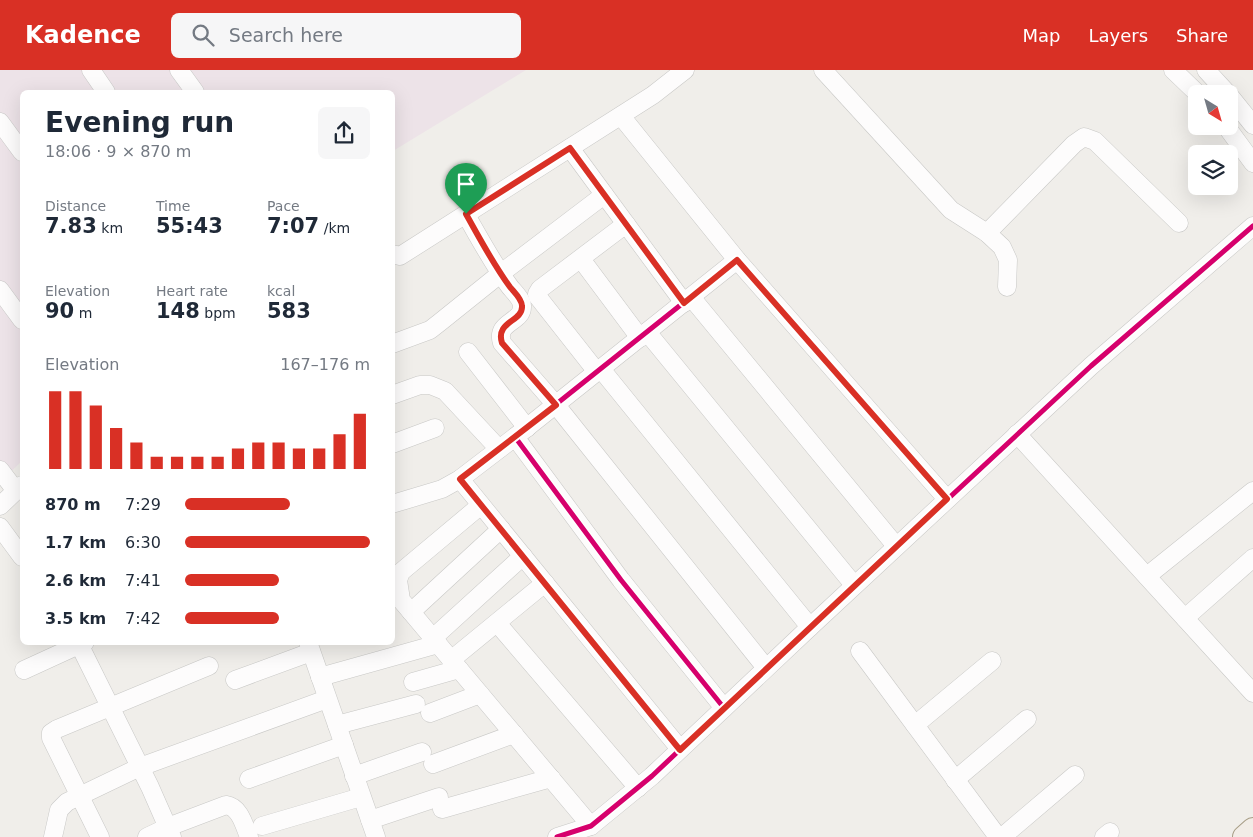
<!DOCTYPE html>
<html lang="en">
<head>
<meta charset="utf-8">
<style>
	:root { --surface:#fff; --page:#f6f6f7; --text:#1f2937; --muted:#747a83; --accent:#d93025 }
	body { margin:0; font-family:"DejaVu Sans",sans-serif; background:var(--page); color:var(--text); height:100vh; display:flex; flex-direction:column; font-size:19px; white-space:nowrap }
	* { box-sizing:border-box; margin:0 }
	p { font-size:16px; color:var(--muted) }
	.icon { flex:none; width:28px; height:28px; fill:none; stroke:currentColor; stroke-width:2; stroke-linecap:round; stroke-linejoin:round }
	.map { position:relative; flex:1; overflow:hidden }
	.sheet { position:absolute; left:20px; top:20px; width:375px; height:555px; display:flex; flex-direction:column; background:var(--surface); border-radius:8px; box-shadow:0 5px 20px #0002 }
	.sheet>* { flex:none }
	.needle { width:32px; rotate:143deg }
	.controls { position:absolute; left:1188px; top:15px; display:grid; gap:10px }
	.controls a { display:grid; place-items:center; width:50px; height:50px; border-radius:8px; background:var(--surface); box-shadow:0 5px 20px #0002; font-size:25px }
	.pin { position:absolute; display:grid; place-items:center; width:42px; height:42px; color:#fff; margin:-51px -21px; border-radius:50% 50% 50% 0; rotate:-45deg; box-shadow:0 0 5px #0007 }
	.pin .icon { rotate:45deg }
	.round { display:grid; place-items:center; flex:none; width:52px; height:52px; border-radius:8px; background:var(--page) }
	.summary { display:flex; align-items:center; justify-content:space-between; height:85px; padding:0 25px }
	h1 { font-size:28px; font-weight:700; line-height:38px }
	.figures { display:grid; grid-template-columns:repeat(3,1fr); gap:8px; height:85px; padding:5px 25px }
	.figures div { display:grid; align-content:center }
	.figures b { font-size:21px; font-weight:700 }
	.figures small { font-size:14px; font-weight:400 }
	.figures p { font-size:14px }
	.chart { height:140px; padding:10px 25px }
	.chart p { display:flex; justify-content:space-between }
	.chart svg { width:100%; height:90px; margin-top:5px; stroke:var(--accent); stroke-width:6 }
	ul { padding:0 25px; list-style:none; font-size:16px }
	li { display:grid; grid-template-columns:80px 60px 1fr; align-items:center; height:38px }
	li i { height:12px; border-radius:6px; background:var(--accent) }
	header { display:flex; align-items:center; gap:30px; box-sizing:border-box; height:70px; padding:0 25px; background:var(--accent); color:#fff }
	header strong { font-size:24px }
	nav { display:flex; gap:28px; margin-inline-start:auto; font-size:18px }
	.search { width:350px; height:45px; background:var(--page); display:flex; align-items:center; gap:12px; box-sizing:border-box; padding:0 18px; border-radius:8px; color:var(--muted); font-size:19px }
	.map>svg:first-child { display:block }
</style>
</head>
<body>
<header>
<strong>Kadence</strong>
<div class="search"><svg class="icon" aria-label="search" viewBox="0 0 24 24"><circle cx="10" cy="10" r="6"/><path d="M15 15l6 6"/></svg>Search here</div>
<nav><a>Map</a><a>Layers</a><a>Share</a></nav>
</header>
<div class="map">
<svg width="1253" height="767" viewBox="0 0 1253 767">
	<rect width="100%" height="100%" fill="#f0eeea"/>
	<path fill="#ede3e8" d="M0,0H526L393,81L392,22H22V391L0,412Z"/>
	<g fill="none" stroke-linecap="round" stroke-linejoin="round">
		<defs>
			<g id="minor">
				<path d="M91,0L106,22"/>
				<path d="M179,0L195,22"/>
				<path d="M823,0L951,140L987,163L1002,177L1008,190L1007,217"/>
				<path d="M1173,0L1198,24"/>
				<path d="M1206,0L1228,24"/>
				<path d="M1229,25L1253,55"/>
				<path d="M621,46L737,190L947,429"/>
				<path d="M0,52L22,82"/>
				<path d="M1226,56L1253,93"/>
				<path d="M570,78L684,233"/>
				<path d="M466,145C480,169 493,194 510,217C514,222 522,229 522,236C523,253 495,251 502,273L556,335L766,598"/>
				<path d="M987,163L1074,74L1084,67L1095,71L1179,153"/>
				<path d="M392,184L400,186L653,25L685,0"/>
				<path d="M581,189L640,268"/>
				<path d="M0,220L22,250"/>
				<path d="M691,227L896,476"/>
				<path d="M647,262L854,515"/>
				<path d="M392,274L430,260L439,253L500,204L604,125"/>
				<path d="M468,282L527,358"/>
				<path d="M601,299L810,557"/>
				<path d="M597,302L538,227L537,224L540,219L626,154"/>
				<path d="M392,325L420,315H430L445,321L499,379"/>
				<path d="M1017,364L1253,623"/>
				<path d="M392,374L435,358"/>
				<path d="M0,400L16,421"/>
				<path d="M460,409L680,679"/>
				<path d="M392,434L442,419L460,409L515,367"/>
				<path d="M481,435L401,502L398,510L401,530L591,756"/>
				<path d="M0,436L22,415"/>
				<path d="M0,457L22,487"/>
				<path d="M1147,506L1253,421"/>
				<path d="M411,542L501,459"/>
				<path d="M1185,548L1253,488"/>
				<path d="M497,553L638,718"/>
				<path d="M433,568L523,486"/>
				<path d="M78,572L150,717L172,767"/>
				<path d="M308,572L376,767"/>
				<path d="M860,581L998,767"/>
				<path d="M451,590L545,513"/>
				<path d="M24,600L85,572"/>
				<path d="M320,607L438,574"/>
				<path d="M235,610L311,582"/>
				<path d="M413,612L459,599"/>
				<path d="M724,638L621,510L515,367L737,190"/>
				<path d="M430,643L480,624"/>
				<path d="M337,655L416,634"/>
				<path d="M915,655L992,591"/>
				<path d="M433,694L514,664"/>
				<path d="M354,706L422,682"/>
				<path d="M249,709L344,675"/>
				<path d="M955,710L1027,649"/>
				<path d="M442,739L551,708"/>
				<path d="M370,750L439,727"/>
				<path d="M262,756L361,727"/>
				<path d="M53,767L59,740L67,732L140,697L327,629"/>
				<path d="M100,767L51,668V663L57,659L209,596"/>
				<path d="M147,767L168,757L226,735C240,737 244,755 249,767"/>
				<path d="M557,767L591,756L652,706L810,557L1091,296L1253,156"/>
				<path d="M1002,767L1075,705"/>
				<path d="M1104,767L1110,762"/>
			</g>
			<path id="major" d="M1244,767L1253,759"/>
		</defs>
		<use href="#minor" stroke="#c8c8c6" stroke-width="19"/>
		<use href="#major" stroke="#a79d86" stroke-width="24"/>
		<use href="#minor" stroke="#fdfcfc" stroke-width="18"/>
		<use href="#major" stroke="#f2ede7" stroke-width="22"/>
		<defs>
			<g id="cycleway">
				<path d="M724,638L621,510L515,367L737,190"/>
				<path d="M557,767L591,756L652,706L810,557L1091,296L1253,156"/>
			</g>
		</defs>
		<use href="#cycleway" stroke="#fff" stroke-width="8"/>
		<use href="#cycleway" stroke="#d6006c" stroke-width="5"/>
	</g>
	<g fill="none" stroke-linecap="round" stroke-linejoin="round">
		<defs>
			<path id="route" d="M570,78L684,233L737,190L947,429L680,680L460,409L556,335L502,273C495,251 523,252 522,236C522,229 514,222 510,217C493,194 480,169 466,144Z"/>
		</defs>
		<use href="#route" stroke="#fff" stroke-width="10"/>
		<use href="#route" stroke="#d93025" stroke-width="6"/>
	</g>
</svg>
<div class="controls">
<a><svg class="needle" viewBox="-14 -14 28 28"><path d="M0-13l5 13h-10z" fill="#e53935"/><path d="M0 13l5-13h-10z" fill="#747a83"/></svg></a>
<a><svg class="icon" aria-label="layers" viewBox="0 0 24 24"><path d="M12 4l9 5-9 5-9-5zM3 14l9 5 9-5"/></svg></a>
</div>
<div class="pin" style="left:466px;top:144px;background:#1e9e55"><svg class="icon" aria-label="arrive" viewBox="0 0 24 24"><path d="M6 21V4h12l-3 4 3 4H6"/></svg></div>
<section class="sheet">
<div class="summary"><div><h1>Evening run</h1><p>18:06 · 9 × 870 m</p></div><a class="round"><svg class="icon" aria-label="share" viewBox="0 0 24 24"><path d="M12 15V3M7 8l5-5 5 5M5 13v7h14v-7"/></svg></a></div>
<div class="figures">
<div><p>Distance</p><b>7.83<small> km</small></b></div>
<div><p>Time</p><b>55:43</b></div>
<div><p>Pace</p><b>7:07<small> /km</small></b></div>
</div>
<div class="figures">
<div><p>Elevation</p><b>90<small> m</small></b></div>
<div><p>Heart rate</p><b>148<small> bpm</small></b></div>
<div><p>kcal</p><b>583</b></div>
</div>
<div class="chart"><p><span>Elevation</span>167–176 m</p>
<svg viewBox="0 0 160 44" preserveAspectRatio="none"><path d="M5 44V6M15 44V6M25 44V13M35 44V24M45 44V31M55 44V38M65 44V38M75 44V38M85 44V38M95 44V34M105 44V31M115 44V31M125 44V34M135 44V34M145 44V27M155 44V17"/></svg>
</div>
<ul>
<li><b>870 m</b>7:29<i style="width:57%"></i></li>
<li><b>1.7 km</b>6:30<i style="width:100%"></i></li>
<li><b>2.6 km</b>7:41<i style="width:51%"></i></li>
<li><b>3.5 km</b>7:42<i style="width:51%"></i></li>
</ul>
</section>
</div>
</body>
</html>
